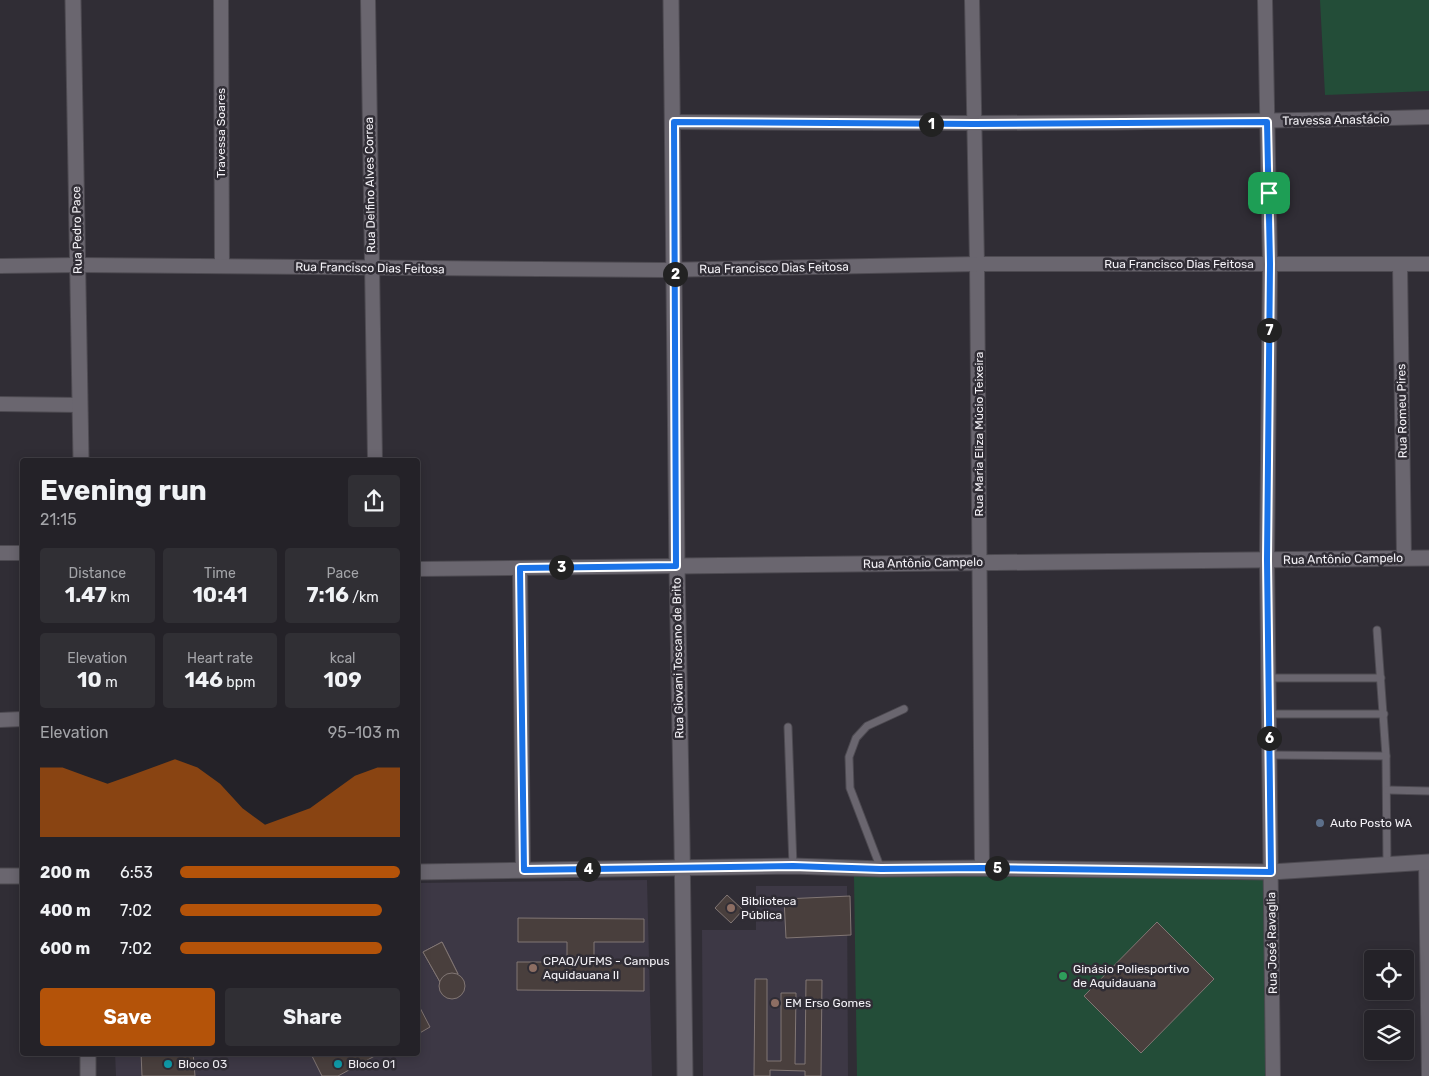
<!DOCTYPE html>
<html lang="en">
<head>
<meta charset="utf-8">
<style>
	:root { --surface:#242228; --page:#302f34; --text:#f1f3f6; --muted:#a3a4a8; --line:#413f45; --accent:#b45309 }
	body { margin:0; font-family:Rubik,sans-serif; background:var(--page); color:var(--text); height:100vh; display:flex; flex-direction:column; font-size:19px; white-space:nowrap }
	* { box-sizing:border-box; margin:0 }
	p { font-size:16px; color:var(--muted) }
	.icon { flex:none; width:28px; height:28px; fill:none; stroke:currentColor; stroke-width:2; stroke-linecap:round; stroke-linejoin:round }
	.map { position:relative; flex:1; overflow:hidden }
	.drawer { position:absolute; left:20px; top:458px; width:400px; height:598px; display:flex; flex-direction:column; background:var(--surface); border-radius:5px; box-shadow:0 2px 12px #0003,0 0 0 1px var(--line) }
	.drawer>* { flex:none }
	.buttons { position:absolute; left:1364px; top:950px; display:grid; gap:10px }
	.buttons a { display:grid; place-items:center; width:50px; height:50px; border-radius:5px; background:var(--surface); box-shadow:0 2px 12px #0003,0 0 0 1px var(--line); font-size:25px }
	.pin { position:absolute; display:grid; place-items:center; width:42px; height:42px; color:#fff; margin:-21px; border-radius:10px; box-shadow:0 2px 8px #0006 }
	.km { position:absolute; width:25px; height:25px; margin:-12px; border-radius:50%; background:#222; color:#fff; font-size:14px; line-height:25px; text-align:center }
	.round { display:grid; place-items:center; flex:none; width:52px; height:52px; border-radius:5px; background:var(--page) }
	.summary { display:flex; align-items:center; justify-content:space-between; height:85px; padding:0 20px }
	h1 { font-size:28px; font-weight:700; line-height:38px }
	.stats { display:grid; grid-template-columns:repeat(3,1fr); gap:8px; height:85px; padding:5px 20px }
	.stats div { display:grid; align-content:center; border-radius:5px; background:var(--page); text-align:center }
	.stats b { font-size:21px; font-weight:700 }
	.stats small { font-size:14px; font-weight:400 }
	.stats p { font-size:14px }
	.chart { height:140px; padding:10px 20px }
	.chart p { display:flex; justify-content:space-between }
	.chart svg { width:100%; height:90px; margin-top:5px; fill:var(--accent); opacity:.7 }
	.cta { display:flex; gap:10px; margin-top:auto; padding:10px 20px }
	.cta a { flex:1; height:58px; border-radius:5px; background:var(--accent); color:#fff; font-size:20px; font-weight:700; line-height:58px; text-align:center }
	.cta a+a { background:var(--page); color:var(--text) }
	ul { padding:0 20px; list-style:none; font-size:16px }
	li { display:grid; grid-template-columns:80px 60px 1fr; align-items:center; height:38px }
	li i { height:12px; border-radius:6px; background:var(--accent) }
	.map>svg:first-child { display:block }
</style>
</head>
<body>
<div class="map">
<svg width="1429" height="1076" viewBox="0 0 1429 1076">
	<rect width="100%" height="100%" fill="#302d35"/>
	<g fill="#3d3845">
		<path d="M647,880L652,1076H116L115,1053L418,1052V883Z"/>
		<path d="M756,886H847L848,1076H703L702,930H756Z"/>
	</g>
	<g fill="#234d38">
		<path d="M1320,0H1429V91L1325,95Z"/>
		<path d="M1271,872L1270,1076H857L854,876Z"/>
	</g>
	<g fill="#493f3d" stroke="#817674">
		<path d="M727,895L743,910L731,923L715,908Z"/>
		<path d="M850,896L851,935L786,938L784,899Z"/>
		<path d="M518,918L644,919V942H594V962L644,963V991L517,990V962H567V942H518Z"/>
		<path d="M1157,922L1214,979L1141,1053L1084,996Z"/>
		<path d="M442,942L458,974L453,973L445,975L440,982L423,952Z"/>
		<path d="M442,942L458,974L440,982L423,952Z"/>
		<circle cx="452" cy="986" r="13"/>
		<path d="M755,979H767V1061H781V993H796L795,1064H805L806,980H822L821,1076H805V1071L770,1070V1076H754Z"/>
		<path d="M418,1004L430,1027L418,1034Z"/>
		<path d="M141,1052H193L195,1076H142Z"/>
		<path d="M310,1052H382L338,1076H322Z"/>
	</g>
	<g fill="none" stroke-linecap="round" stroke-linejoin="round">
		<defs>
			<g id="lane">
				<path d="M1377,630L1386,756"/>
				<path d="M1269,678H1381"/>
				<path d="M1269,714H1384"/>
				<path d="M788,727L793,866"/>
				<path d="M1270,755L1386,756L1387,864"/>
				<path d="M1387,790L1429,791"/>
				<path d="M881,869L850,788L849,757L856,738L867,726L904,709"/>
			</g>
			<g id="street">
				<path d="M221,0L222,266"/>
				<path d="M368,0L375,460"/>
				<path d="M972,0L977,264L982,868"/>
				<path d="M1265,0L1270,264L1267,560L1273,1076"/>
				<path d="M674,122C926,124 1177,124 1429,117"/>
				<path d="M1400,264L1404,558"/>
				<path d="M0,266L78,265L662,270L977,264H1429"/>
				<path d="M0,404L80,405"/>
				<path d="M0,553H22"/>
				<path d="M520,568L523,870"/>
				<path d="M418,569L677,566"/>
				<path d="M0,720L22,719"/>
				<path d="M1426,862L1429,1076"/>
			</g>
			<g id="secondary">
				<path d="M73,0L81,460"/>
				<path d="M671,0L677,566L682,842L685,1076"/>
				<path d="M677,566L1429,558"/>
				<path d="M418,872L793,866L881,869L982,868L1271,872L1429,862"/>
				<path d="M0,876H22"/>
				<path d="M88,1052V1076"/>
			</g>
		</defs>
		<use href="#lane" stroke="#4d4a51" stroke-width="9"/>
		<use href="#street" stroke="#4d4a51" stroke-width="16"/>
		<use href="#secondary" stroke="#4d4a51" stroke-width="17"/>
		<use href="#lane" stroke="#6a666f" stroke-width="7"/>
		<use href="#street" stroke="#6a666f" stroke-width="14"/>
		<use href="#secondary" stroke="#6a666f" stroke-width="15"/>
	</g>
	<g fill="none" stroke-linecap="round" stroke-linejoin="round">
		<defs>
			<path id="route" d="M674,122L974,124L1267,122L1270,264L1267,560L1271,872L982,868L881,869L793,866L524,870L520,568L676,566Z"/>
		</defs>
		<use href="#route" stroke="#fff" stroke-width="10"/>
		<use href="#route" stroke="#1a73e8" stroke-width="6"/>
	</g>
	<circle fill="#5c6f8a" stroke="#302d35" stroke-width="2" cx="1320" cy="823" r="5"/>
	<g fill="#8d6e63" stroke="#302d35" stroke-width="2">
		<circle cx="731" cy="908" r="5"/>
		<circle cx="533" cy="968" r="5"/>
		<circle cx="775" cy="1003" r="5"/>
	</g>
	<circle fill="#2e9e5b" stroke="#302d35" stroke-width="2" cx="1063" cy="976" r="5"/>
	<g fill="#0f9aa8" stroke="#302d35" stroke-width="2">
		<circle cx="168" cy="1064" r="5"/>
		<circle cx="338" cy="1064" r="5"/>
	</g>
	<g text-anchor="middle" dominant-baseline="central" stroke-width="5" stroke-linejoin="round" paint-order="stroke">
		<g font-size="12" fill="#f4f2f7" stroke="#302d35">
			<text transform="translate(1336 120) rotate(-1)">Travessa Anastácio</text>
			<text transform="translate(221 133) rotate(-90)">Travessa Soares</text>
			<text transform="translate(370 185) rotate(-91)">Rua Delfino Alves Correa</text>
			<text transform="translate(77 230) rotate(-91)">Rua Pedro Pace</text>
			<text x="1179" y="264">Rua Francisco Dias Feitosa</text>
			<text transform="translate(370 268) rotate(1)">Rua Francisco Dias Feitosa</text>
			<text transform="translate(774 268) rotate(-1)">Rua Francisco Dias Feitosa</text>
			<text transform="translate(1402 411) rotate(-91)">Rua Romeu Pires</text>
			<text transform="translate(979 434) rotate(-90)">Rua Maria Eliza Múcio Teixeira</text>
			<text transform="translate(1343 559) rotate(-1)">Rua Antônio Campelo</text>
			<text transform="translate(923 563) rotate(-1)">Rua Antônio Campelo</text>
			<text transform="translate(678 658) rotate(-91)">Rua Giovani Toscano de Brito</text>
			<text transform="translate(1272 943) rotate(-91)">Rua José Ravaglia</text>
		</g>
		<g font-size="12" fill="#f4f2f7" stroke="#302d35" text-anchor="start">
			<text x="1330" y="823">Auto Posto WA</text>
			<text x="741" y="901">Biblioteca<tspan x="741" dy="14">Pública</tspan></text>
			<text x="543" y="961">CPAQ/UFMS - Campus<tspan x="543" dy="14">Aquidauana II</tspan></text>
			<text x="1073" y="969">Ginásio Poliesportivo<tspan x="1073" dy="14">de Aquidauana</tspan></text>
			<text x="785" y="1003">EM Erso Gomes</text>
			<text x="178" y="1064">Bloco 03</text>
			<text x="348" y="1064">Bloco 01</text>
		</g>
	</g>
</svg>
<div class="buttons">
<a><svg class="icon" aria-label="locate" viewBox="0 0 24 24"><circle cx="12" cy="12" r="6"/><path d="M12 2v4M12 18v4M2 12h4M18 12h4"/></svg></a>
<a><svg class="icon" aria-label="layers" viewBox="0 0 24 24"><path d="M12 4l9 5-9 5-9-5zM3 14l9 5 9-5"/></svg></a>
</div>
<div class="pin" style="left:1269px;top:193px;background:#1e9e55"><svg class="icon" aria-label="arrive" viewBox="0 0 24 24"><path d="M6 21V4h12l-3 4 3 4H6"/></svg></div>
<b class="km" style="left:931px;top:124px">1</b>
<b class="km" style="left:675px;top:274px">2</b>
<b class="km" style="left:561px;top:567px">3</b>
<b class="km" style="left:588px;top:869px">4</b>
<b class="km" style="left:997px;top:868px">5</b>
<b class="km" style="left:1269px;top:738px">6</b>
<b class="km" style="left:1269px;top:330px">7</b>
<section class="drawer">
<div class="summary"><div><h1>Evening run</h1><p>21:15</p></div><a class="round"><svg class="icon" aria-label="share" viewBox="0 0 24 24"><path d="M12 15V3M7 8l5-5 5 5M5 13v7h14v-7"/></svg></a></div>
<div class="stats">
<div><p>Distance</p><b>1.47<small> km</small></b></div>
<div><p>Time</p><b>10:41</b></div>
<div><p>Pace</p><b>7:16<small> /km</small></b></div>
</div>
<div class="stats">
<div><p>Elevation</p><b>10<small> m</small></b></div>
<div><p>Heart rate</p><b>146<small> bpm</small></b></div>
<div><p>kcal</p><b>109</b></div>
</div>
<div class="chart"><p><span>Elevation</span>95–103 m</p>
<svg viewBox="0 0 160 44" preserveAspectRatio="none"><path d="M0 44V10L10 10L20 14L30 18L40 14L50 10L60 6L70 10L80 18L90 30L100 38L110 34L120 30L130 22L140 14L150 10L160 10V44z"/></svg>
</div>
<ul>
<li><b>200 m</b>6:53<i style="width:100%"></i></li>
<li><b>400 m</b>7:02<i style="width:92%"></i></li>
<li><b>600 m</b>7:02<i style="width:92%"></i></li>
</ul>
<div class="cta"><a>Save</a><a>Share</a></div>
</section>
</div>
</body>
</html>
